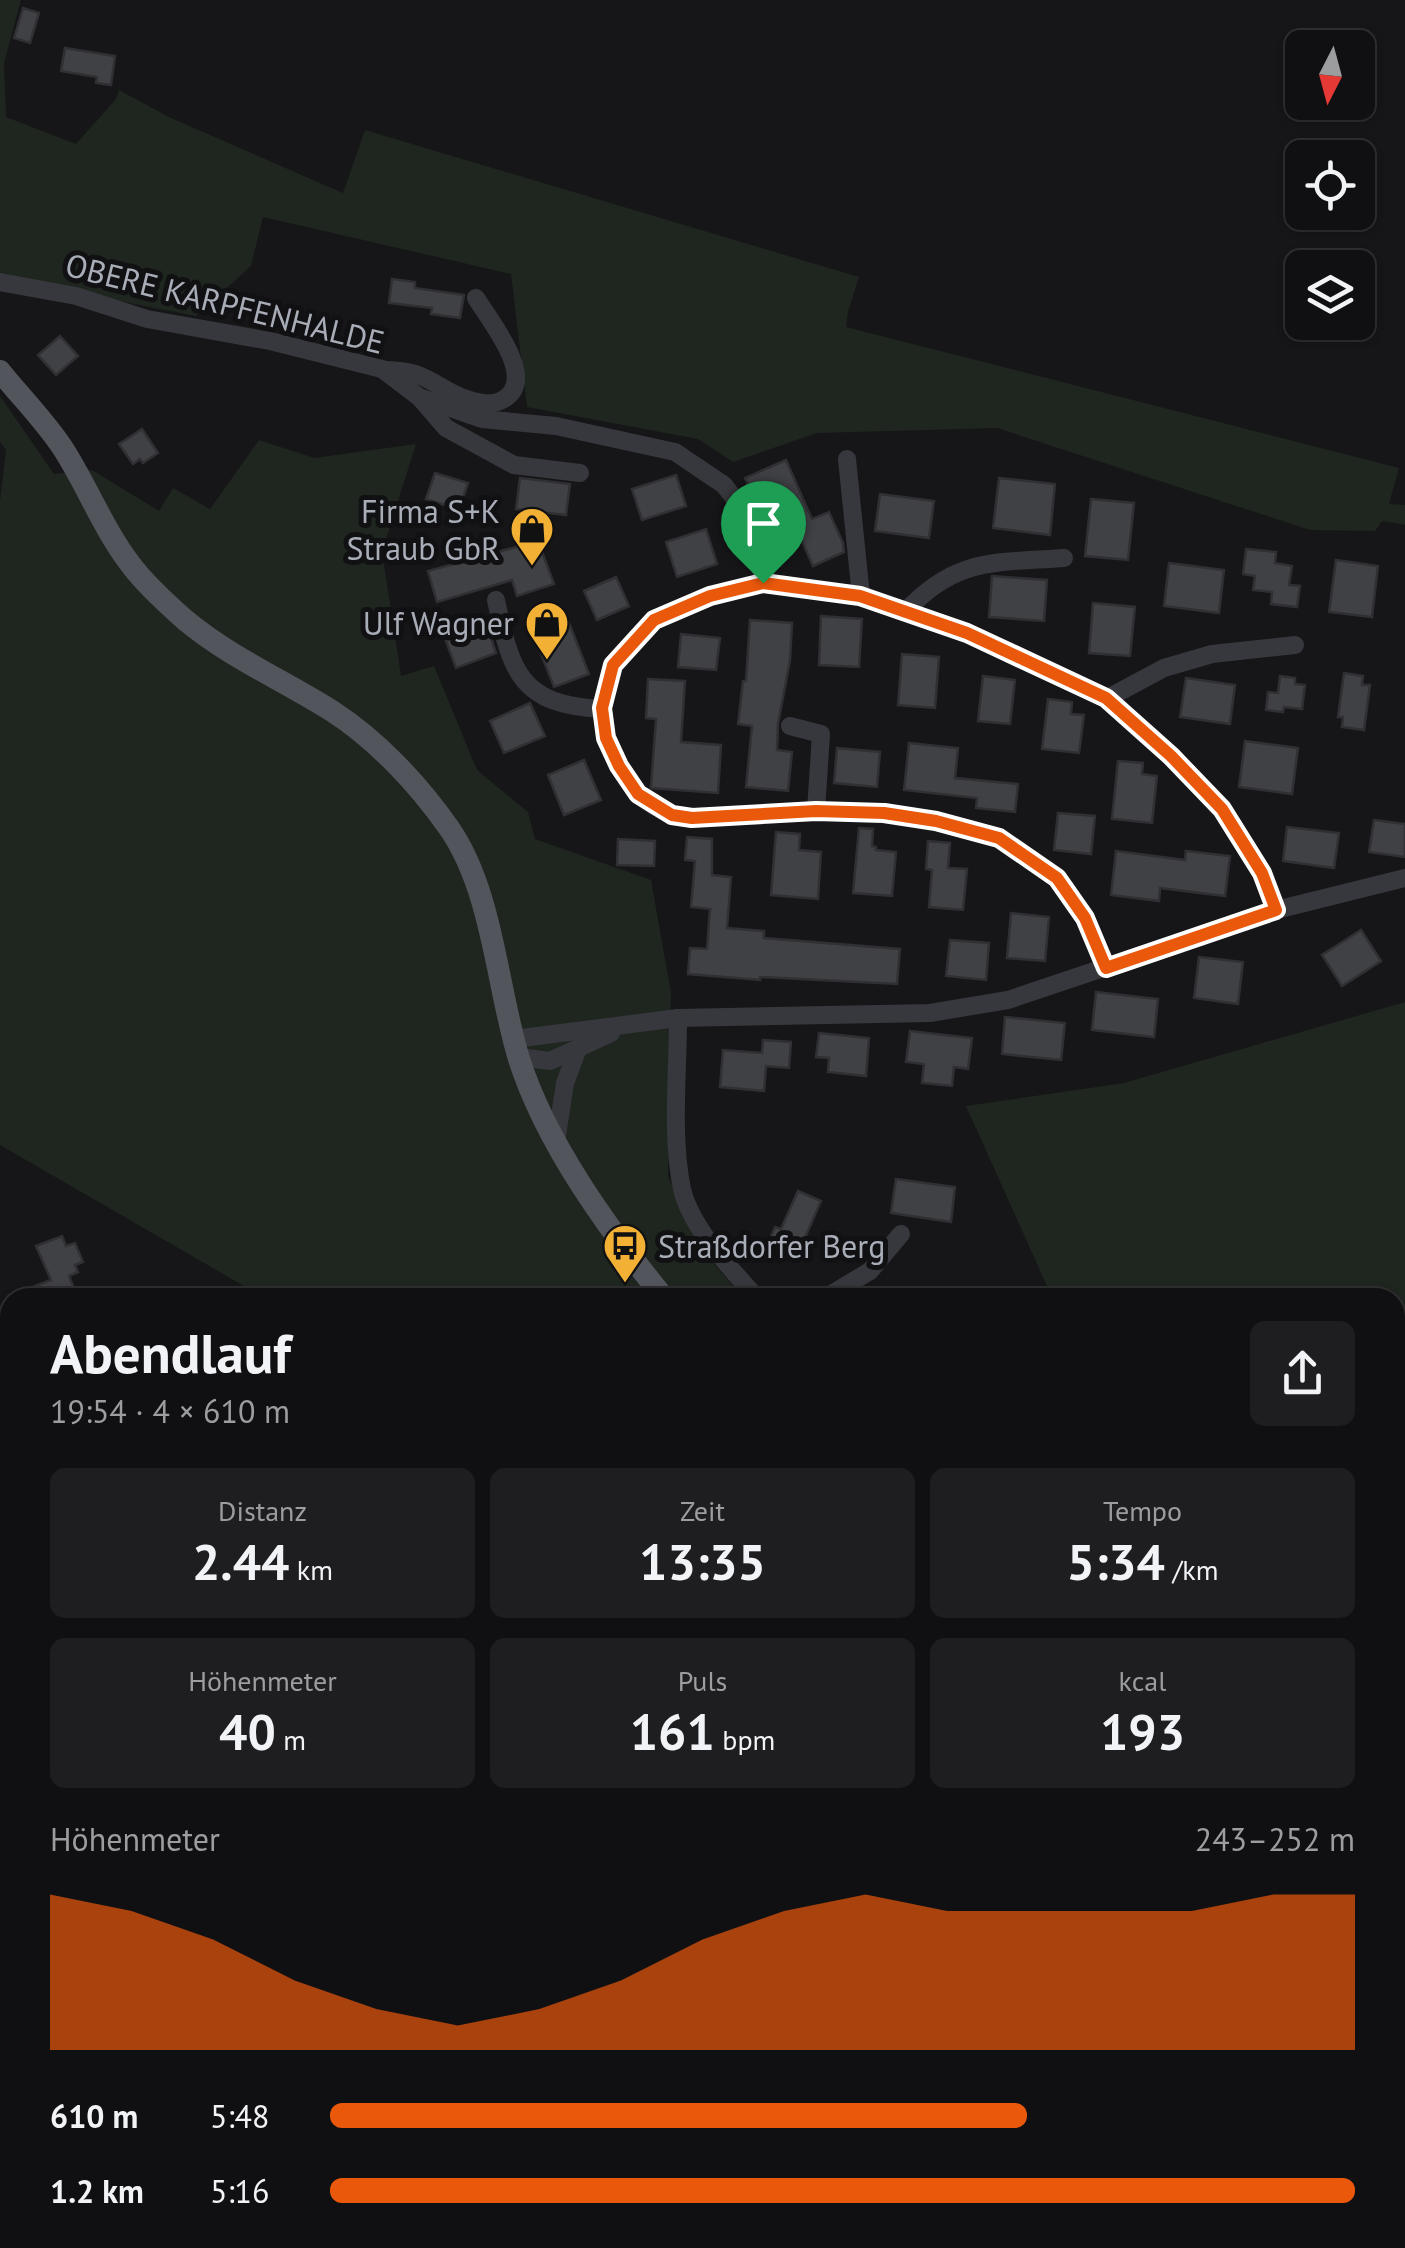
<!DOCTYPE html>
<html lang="de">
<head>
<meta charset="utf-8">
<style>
	:root { --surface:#101012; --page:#1e1e20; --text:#f1f3f6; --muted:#9c9d9f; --line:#303032; --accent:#ea580c }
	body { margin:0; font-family:"PT Sans",sans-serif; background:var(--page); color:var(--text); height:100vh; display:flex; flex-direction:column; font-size:38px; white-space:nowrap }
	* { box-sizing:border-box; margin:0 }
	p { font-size:32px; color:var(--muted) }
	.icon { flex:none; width:55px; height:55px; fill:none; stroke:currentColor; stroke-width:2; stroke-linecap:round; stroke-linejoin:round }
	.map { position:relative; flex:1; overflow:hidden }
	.panel { position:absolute; left:0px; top:1288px; width:1405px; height:962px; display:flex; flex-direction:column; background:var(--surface); border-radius:30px 30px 0 0; box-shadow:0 2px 8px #0004,0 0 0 2px var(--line) }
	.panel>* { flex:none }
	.needle { width:65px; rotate:186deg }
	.fabs { position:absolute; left:1285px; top:30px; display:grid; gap:20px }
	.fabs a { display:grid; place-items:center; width:90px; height:90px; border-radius:15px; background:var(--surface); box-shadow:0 2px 8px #0004,0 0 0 2px var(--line); font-size:50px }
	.pin { position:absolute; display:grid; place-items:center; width:85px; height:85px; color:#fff; margin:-102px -42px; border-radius:50% 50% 50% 0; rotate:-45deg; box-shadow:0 0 10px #0007 }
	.pin .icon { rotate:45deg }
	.round { display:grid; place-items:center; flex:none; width:105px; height:105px; border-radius:15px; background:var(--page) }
	.head { display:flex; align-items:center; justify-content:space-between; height:170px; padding:0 50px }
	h1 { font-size:55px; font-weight:700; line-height:75px }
	.figures { display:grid; grid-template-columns:repeat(3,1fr); gap:15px; height:170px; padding:10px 50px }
	.figures div { display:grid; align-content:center; border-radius:15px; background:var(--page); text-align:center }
	.figures b { font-size:50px; font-weight:700 }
	.figures small { font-size:28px; font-weight:400 }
	.figures p { font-size:28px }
	.chart { height:280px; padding:20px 50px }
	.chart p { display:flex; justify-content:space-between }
	.chart svg { width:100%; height:180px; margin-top:10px; fill:var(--accent); opacity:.7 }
	ul { padding:0 50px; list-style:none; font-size:32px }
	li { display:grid; grid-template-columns:160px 120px 1fr; align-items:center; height:75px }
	li i { height:25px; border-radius:12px; background:var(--accent) }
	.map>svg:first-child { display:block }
</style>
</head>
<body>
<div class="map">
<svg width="1405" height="2248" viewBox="0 0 1405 2248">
	<rect width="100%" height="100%" fill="#161618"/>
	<g fill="#1e261f">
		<path d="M0,0H21L4,63L6,117L76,144L116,99L119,90L169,117L343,193L365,130L859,277L848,312L846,327L1399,468L1389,504L1405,505V525L1382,521L1375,531L1310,530L997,428L817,433L733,462L698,439L527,407L511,274L263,217L251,266L196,316L0,278Z"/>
		<path d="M0,396L54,474L92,470L159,511L173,488L210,509L259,440L314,458L416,444L382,552L401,676L434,666L477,770L528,812L535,839L651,880L671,993L668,1177L704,1253L743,1297H263L0,1145V501L6,450L0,442Z"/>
		<path d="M1405,1002V1589L1395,1595V1298L1052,1297L966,1106L1124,1083Z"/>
		<path d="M10,1684V1826L0,1832V1807L9,1802L0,1786V1685L2,1688Z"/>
		<path d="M1405,1947V2248H1384L1382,2240H1395V1948Z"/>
		<path d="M510,2240H640L646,2248H495Z"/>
	</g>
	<g fill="#404145" stroke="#303034" stroke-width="2.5">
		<path d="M23,8L39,13L30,43L14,38Z"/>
		<path d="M65,48L115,56L111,85L96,83L97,77L61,71Z"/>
		<path d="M392,279L415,282V288L464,295L460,318L431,314L432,308L389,303Z"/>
		<path d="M60,336L78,356L56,375L38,355Z"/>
		<path d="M142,429L158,453L143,463L140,459L133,464L119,444Z"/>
		<path d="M786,460L812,519L829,512L843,543L844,552L813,566L787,507L764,517L745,478Z"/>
		<path d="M435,473L468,483L459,510L426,499Z"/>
		<path d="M676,475L686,506L642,520L632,489Z"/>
		<path d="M520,478L570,484L566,515L516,509Z"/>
		<path d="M999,478L1055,484L1050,535L993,528Z"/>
		<path d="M880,494L934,501L929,538L875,531Z"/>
		<path d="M1091,499L1134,503L1128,560L1085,556Z"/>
		<path d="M706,529L717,564L677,577L666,542Z"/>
		<path d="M538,541L554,584L517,596L512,580L437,602L428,571Z"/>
		<path d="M1246,549L1276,552L1275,563L1292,566L1289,585L1300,586L1297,607L1271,604L1272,592L1253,590L1255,576L1243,574Z"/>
		<path d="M1336,560L1378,566L1372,617L1329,612Z"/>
		<path d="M1169,563L1224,570L1219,613L1164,606Z"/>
		<path d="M992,576L1047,580L1044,621L989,617Z"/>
		<path d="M616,577L629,606L597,620L584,591Z"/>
		<path d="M1093,603L1135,607L1130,656L1089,653Z"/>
		<path d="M821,616L862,619L859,667L819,665Z"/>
		<path d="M750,620L792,623L790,660L778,724L777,750L792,752L788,791L746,787L752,726L738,724L743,681H746Z"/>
		<path d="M569,623L589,674L554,687L534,636Z"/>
		<path d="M487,626L496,653L456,668L446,641Z"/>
		<path d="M681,634L720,638L716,670L678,667Z"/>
		<path d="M902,654L939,657L935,708L898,705Z"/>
		<path d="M1344,673L1363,676L1362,685H1370L1364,730L1342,727L1343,717H1338Z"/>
		<path d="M983,676L1015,680L1010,724L978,721Z"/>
		<path d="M1280,676L1295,678V684L1305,685L1302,709L1284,707L1283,712L1266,710L1268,692L1278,693Z"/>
		<path d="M1186,678L1235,685L1230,724L1180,717Z"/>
		<path d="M648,679L685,681L681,742L721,745L718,793L651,788L656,719L646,718Z"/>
		<path d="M1048,699L1072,702L1071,714L1084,715L1079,753L1042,749Z"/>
		<path d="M530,703L545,736L504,753L490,721Z"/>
		<path d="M1245,741L1298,748L1292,794L1239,787Z"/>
		<path d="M909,743L958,748L955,778L1018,784L1015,812L976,808L977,798L904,790Z"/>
		<path d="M837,748L880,752L877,787L834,783Z"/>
		<path d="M584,760L601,800L564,815L548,775Z"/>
		<path d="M1118,761L1143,763L1142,774L1157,776L1152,823L1112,819Z"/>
		<path d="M1058,813L1095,816L1091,854L1054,850Z"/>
		<path d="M1374,820L1405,824V857L1369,852Z"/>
		<path d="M1287,827L1339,833L1334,868L1283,861Z"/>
		<path d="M859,828L873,829L872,846L876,847V850L896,852L892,896L853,893Z"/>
		<path d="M776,832L800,834L799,850L821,852L818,899L771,895Z"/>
		<path d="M687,837L712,839V875L731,877L727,928L764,931V938L900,949L897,984L760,977V980L688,974L690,948L707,949L710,909L691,907L695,861L685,860Z"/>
		<path d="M618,839L655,841L654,866L617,865Z"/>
		<path d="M928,841L950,843L948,868L967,869L963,910L929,907L932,870L926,869Z"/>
		<path d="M1116,851L1185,860L1186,851L1230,856L1225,896L1160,888L1159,901L1111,895Z"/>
		<path d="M1011,913L1049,917L1045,961L1007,958Z"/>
		<path d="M1361,930L1381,961L1342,986L1322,955Z"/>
		<path d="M950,940L989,943L986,980L946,976Z"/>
		<path d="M1199,957L1243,962L1238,1004L1194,998Z"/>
		<path d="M1096,992L1158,999L1154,1037L1092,1030Z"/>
		<path d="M1005,1017L1065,1023L1061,1060L1002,1054Z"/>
		<path d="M910,1031L972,1038L968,1069L954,1067L952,1086L922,1083L924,1064L906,1062Z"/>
		<path d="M819,1033L869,1038L866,1076L828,1072L829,1058L816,1057Z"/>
		<path d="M763,1040L791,1042L789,1068L766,1066L764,1091L720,1087L723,1050L762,1053Z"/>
		<path d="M896,1179L955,1187L951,1222L891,1213Z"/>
		<path d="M798,1191L821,1201L804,1240L809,1242L802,1261L767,1246L775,1227L781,1229Z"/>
		<path d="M62,1236L66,1246L75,1243L83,1262L75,1265L78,1272L69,1276L78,1298H39L35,1286L51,1280L36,1246Z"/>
	</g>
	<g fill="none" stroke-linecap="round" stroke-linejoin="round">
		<g stroke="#37383d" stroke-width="18">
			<path d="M0,282L76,296L147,319L270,341L382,369L419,397L482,419L556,426L675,452L724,485L754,524L763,583"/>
			<path d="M387,370C397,371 409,371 418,375C435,381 449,394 467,399C478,403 493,406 504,399C538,379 490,321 476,298"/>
			<path d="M420,398L446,428L514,465L580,473"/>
			<path d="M847,459L861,596"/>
			<path d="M496,600C511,672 520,705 602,709"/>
			<path d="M905,612C956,557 995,563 1064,558"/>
			<path d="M1106,699L1164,668L1212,654L1295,645"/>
			<path d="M790,726L821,734L816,811"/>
			<path d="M1106,968L1085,918L1057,878L999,838L935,821L884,813L816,811L692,818L672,815L654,806L638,794L619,766L606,738L602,709L613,665L654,620L710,596L763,583L861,596L967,633L1106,699L1171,755L1222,809L1262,873L1276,910"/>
			<path d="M678,1018C678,1074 671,1135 682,1189C691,1228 731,1269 757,1298"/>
			<path d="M514,1039L678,1018L930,1013L1008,1000L1276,910L1405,878"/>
			<path d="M519,1057L550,1061L611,1033"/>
			<path d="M556,1142L565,1083L577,1051"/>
			<path d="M825,1298L870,1271L901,1234"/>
			<path d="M1395,1566L1405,1581"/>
			<path d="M0,1578L10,1572"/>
			<path d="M1395,1639L1405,1623"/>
			<path d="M0,1900L10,1918"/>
			<path d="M1395,1915L1405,1913"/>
			<path d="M0,1964L10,1959"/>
			<path d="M0,2218L10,2212"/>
			<path d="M198,2240L202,2248"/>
			<path d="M931,2240L935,2248"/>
			<path d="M1169,2240L1171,2248"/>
			<path d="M1378,2240L1380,2248"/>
			<path d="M446,2248L461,2240"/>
		</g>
		<g stroke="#53555c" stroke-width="22">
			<path d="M0,371C20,396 44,420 62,447C87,485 103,529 131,565C145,584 166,603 184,619C229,657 283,680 332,711C377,740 418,784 449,828C493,891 497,988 519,1059C546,1144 609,1230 664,1298"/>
			<path d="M3,1409L10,1422"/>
			<path d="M676,2240L680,2248"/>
		</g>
	</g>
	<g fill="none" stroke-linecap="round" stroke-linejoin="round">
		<defs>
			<path id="route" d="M763,583L860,596L967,633L1106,698L1171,756L1222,809L1262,873L1276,910L1106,968L1085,918L1057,878L999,838L936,821L884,813L816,811L692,818L672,815L638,794L619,766L606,738L602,708L613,665L654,620L710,596Z"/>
		</defs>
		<use href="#route" stroke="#fff" stroke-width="20"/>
		<use href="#route" stroke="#ea580c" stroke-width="12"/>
	</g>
	<defs>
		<symbol id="shop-pin" viewBox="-11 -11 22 30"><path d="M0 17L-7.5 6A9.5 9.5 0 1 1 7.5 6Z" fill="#f2b134" stroke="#111113"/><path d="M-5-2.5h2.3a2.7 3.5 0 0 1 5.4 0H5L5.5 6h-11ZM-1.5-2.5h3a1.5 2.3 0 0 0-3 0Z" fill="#111"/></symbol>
		<symbol id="bus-pin" viewBox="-11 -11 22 30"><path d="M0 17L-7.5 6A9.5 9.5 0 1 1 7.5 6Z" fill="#f2b134" stroke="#111113"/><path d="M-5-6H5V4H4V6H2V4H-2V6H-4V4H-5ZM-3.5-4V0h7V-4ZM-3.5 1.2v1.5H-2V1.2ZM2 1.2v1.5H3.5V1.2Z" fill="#111"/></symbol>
	</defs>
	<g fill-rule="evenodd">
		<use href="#shop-pin" x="507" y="504" width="50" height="68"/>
		<use href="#shop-pin" x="522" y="598" width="50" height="68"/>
		<use href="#bus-pin" x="600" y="1221" width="50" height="68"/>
	</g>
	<g text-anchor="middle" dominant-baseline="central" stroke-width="10" stroke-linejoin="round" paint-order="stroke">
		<g font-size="32" fill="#a8adb8" stroke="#111113">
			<text transform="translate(225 303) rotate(14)">OBERE KARPFENHALDE</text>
		</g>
		<g font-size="32" fill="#a8adb8" stroke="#111113" text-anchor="end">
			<text x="500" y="511">Firma S+K<tspan x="500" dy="37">Straub GbR</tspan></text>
			<text x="514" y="623">Ulf Wagner</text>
			<text x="658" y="1246" text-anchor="start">Straßdorfer Berg</text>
		</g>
	</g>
</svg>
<div class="fabs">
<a><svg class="needle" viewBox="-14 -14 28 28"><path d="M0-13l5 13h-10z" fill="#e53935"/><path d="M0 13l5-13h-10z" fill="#9c9d9f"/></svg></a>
<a><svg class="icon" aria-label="locate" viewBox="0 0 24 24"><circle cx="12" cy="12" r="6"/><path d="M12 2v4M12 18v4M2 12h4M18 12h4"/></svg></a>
<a><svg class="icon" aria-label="layers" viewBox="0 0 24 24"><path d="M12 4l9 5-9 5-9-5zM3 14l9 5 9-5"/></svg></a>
</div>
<div class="pin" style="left:763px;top:583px;background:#1e9e55"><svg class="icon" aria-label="arrive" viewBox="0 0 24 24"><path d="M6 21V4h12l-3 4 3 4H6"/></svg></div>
<section class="panel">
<div class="head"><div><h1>Abendlauf</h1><p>19:54 · 4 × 610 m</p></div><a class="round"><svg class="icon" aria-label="share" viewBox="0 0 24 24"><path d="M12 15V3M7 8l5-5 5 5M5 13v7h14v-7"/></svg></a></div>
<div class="figures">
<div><p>Distanz</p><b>2.44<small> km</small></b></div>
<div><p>Zeit</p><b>13:35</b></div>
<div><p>Tempo</p><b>5:34<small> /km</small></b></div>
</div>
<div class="figures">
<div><p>Höhenmeter</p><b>40<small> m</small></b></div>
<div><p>Puls</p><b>161<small> bpm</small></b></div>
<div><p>kcal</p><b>193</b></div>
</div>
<div class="chart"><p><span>Höhenmeter</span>243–252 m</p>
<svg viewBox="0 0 160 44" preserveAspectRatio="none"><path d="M0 44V6L10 10L20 17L30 27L40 34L50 38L60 34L70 27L80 17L90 10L100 6L110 10L120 10L130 10L140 10L150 6L160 6V44z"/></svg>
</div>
<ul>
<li><b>610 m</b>5:48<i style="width:68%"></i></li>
<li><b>1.2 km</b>5:16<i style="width:100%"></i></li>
</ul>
</section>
</div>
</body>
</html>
